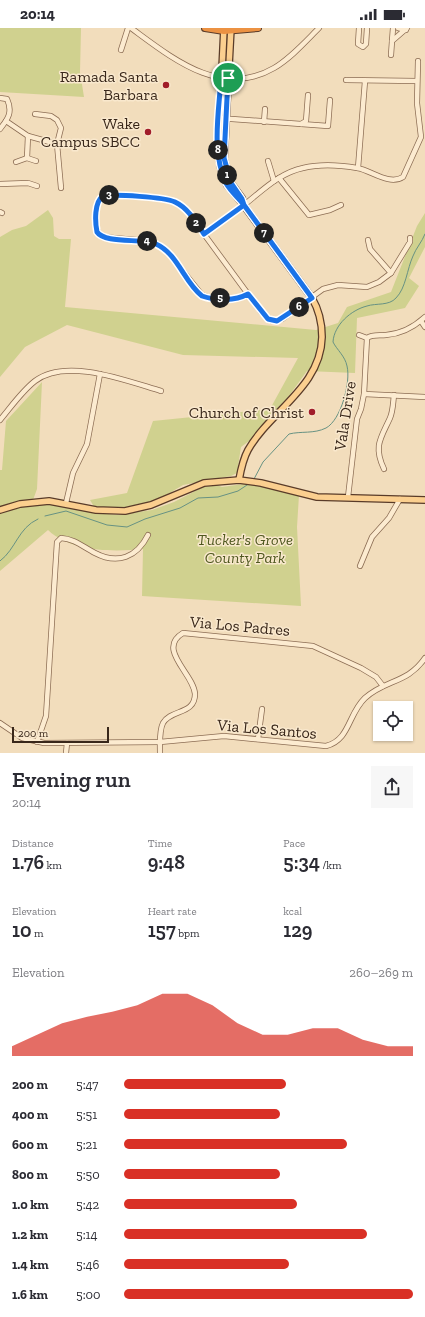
<!DOCTYPE html>
<html lang="en">
<head>
<meta charset="utf-8">
<style>
	:root { --surface:#fff; --page:#f7f7f7; --text:#2b2b33; --muted:#7c7c81; --accent:#d93025 }
	body { margin:0; font-family:"Zilla Slab",serif; background:var(--page); color:var(--text); height:100vh; display:flex; flex-direction:column; font-size:15px; white-space:nowrap }
	* { box-sizing:border-box; margin:0 }
	p { font-size:13px; color:var(--muted) }
	.icon { flex:none; width:22px; height:22px; fill:none; stroke:currentColor; stroke-width:2; stroke-linecap:round; stroke-linejoin:round }
	.map { position:relative; height:725px; overflow:hidden }
	.sheet { display:flex; flex-direction:column; background:var(--surface); flex:1 }
	.sheet>* { flex:none }
	.buttons { position:absolute; left:373px; top:673px; display:grid; gap:8px }
	.buttons a { display:grid; place-items:center; width:40px; height:40px; border-radius:0px; background:var(--surface); box-shadow:0 1px 3px #0004; font-size:20px }
	.scale { position:absolute; left:12px; bottom:10px; width:97px; box-sizing:border-box; padding-left:4px; border:2px solid #39271a; border-top:0; font-size:11px; line-height:14px; white-space:nowrap; color:#39271a; -webkit-text-stroke:3px #f9e8cd; paint-order:stroke }
	.pin { position:absolute; display:grid; place-items:center; width:34px; height:34px; color:#fff; margin:-17px; border:2px solid #fff; border-radius:50%; box-shadow:0 1px 4px #0007 }
	.km { position:absolute; width:20px; height:20px; margin:-10px; border-radius:50%; background:#222; color:#fff; font-size:11px; line-height:20px; text-align:center }
	.round { display:grid; place-items:center; flex:none; width:42px; height:42px; border-radius:0px; background:var(--page) }
	.headline { display:flex; align-items:center; justify-content:space-between; height:68px; padding:0 12px }
	h1 { font-size:22px; font-weight:600; line-height:30px }
	.metrics { display:grid; grid-template-columns:repeat(3,1fr); gap:6px; height:68px; padding:4px 12px }
	.metrics div { display:grid; align-content:center }
	.metrics b { font-size:20px; font-weight:600 }
	.metrics small { font-size:11px; font-weight:400 }
	.metrics p { font-size:11px }
	.chart { height:112px; padding:8px 12px }
	.chart p { display:flex; justify-content:space-between }
	.chart svg { width:100%; height:72px; margin-top:4px; fill:var(--accent); opacity:.7 }
	ul { padding:0 12px; list-style:none; font-size:13px }
	li { display:grid; grid-template-columns:64px 48px 1fr; align-items:center; height:30px }
	li i { height:10px; border-radius:5px; background:var(--accent) }
	.status { display:flex; justify-content:space-between; align-items:center; height:28px; padding:0 20px; background:var(--surface); direction:ltr }
	.status svg { height:11px; fill:currentColor }
	.map>svg:first-child { display:block }
</style>
</head>
<body>
<div class="status"><b>20:14</b><svg viewBox="0 0 49 12"><path d="M0 12V9h3v3zM5 12V6h3v6zM10 12V3h3v9zM15 12V0h3v12zM26 1h20v11H26zM47 4h2v5h-2z"/></svg></div>
<div class="map">
<svg width="425" height="725" viewBox="0 0 425 725">
	<rect width="100%" height="100%" fill="#f2ddbc"/>
	<g fill="#d0d18f">
		<path d="M0,0H81L80,44L84,69L0,64Z"/>
		<path d="M48,182L53,190L54,208L59,211H71L65,279L316,302L338,295L347,279L391,264L417,198L425,185V219L409,250L419,258L405,280L357,290L355,345L307,343L265,401L241,419L237,445L231,448L183,457L148,478L96,482L90,472L127,465L153,393L270,381L298,330L183,327L67,297L25,319L0,349V209L12,202L26,198Z"/>
		<path d="M42,354L37,461L33,472L89,484L118,487L152,482L174,474L203,459L217,457L222,459L251,455L299,467L297,499L301,578L142,568L143,521C113,524 71,524 48,502L0,543V442H2L6,393Z"/>
	</g>
	<g fill="none" stroke-linecap="round" stroke-linejoin="round">
		<g stroke="#679283" stroke-width="1">
			<path d="M254,451L263,434L289,406C301,403 314,406 326,400C341,392 351,354 347,338C345,328 337,322 333,314C334,297 351,282 367,278C376,275 389,278 396,270C406,260 407,241 413,228C416,220 422,214 425,206"/>
			<path d="M45,488L66,483L107,497L127,499L145,491L180,480L198,470L218,469L238,463L250,455"/>
			<path d="M0,533C16,521 18,500 38,491"/>
		</g>
		<defs>
			<g id="minor">
				<path d="M131,0C172,30 221,71 274,40C291,30 305,14 319,0"/>
				<path d="M359,0L358,16L363,19L366,16L367,0"/>
				<path d="M398,0L406,2"/>
				<path d="M392,13L393,0"/>
				<path d="M121,22L128,0"/>
				<path d="M391,27L392,13L407,0"/>
				<path d="M346,52L417,53"/>
				<path d="M0,70L7,71C13,84 8,91 0,101"/>
				<path d="M35,86L51,88L57,92L61,100L57,116L61,160"/>
				<path d="M218,90L301,96L306,93L308,67"/>
				<path d="M6,93L28,108L57,116"/>
				<path d="M264,94L265,81"/>
				<path d="M301,96L328,98L330,72"/>
				<path d="M27,130L28,108"/>
				<path d="M268,133L274,153"/>
				<path d="M16,134L27,130L36,133"/>
				<path d="M358,140L365,53"/>
				<path d="M279,150L309,187L330,182L341,177"/>
				<path d="M0,156L28,155L37,158"/>
				<path d="M0,184L2,185"/>
				<path d="M204,206C217,196 231,187 244,177C262,163 279,145 303,140C319,136 340,137 357,140C371,142 389,158 403,149L421,109L417,75L418,33"/>
				<path d="M368,212L370,221L391,245"/>
				<path d="M248,266C235,273 216,273 202,267L170,227L158,216L148,213L103,209C92,203 95,181 100,171C109,165 163,169 174,174C179,176 183,180 187,183L262,285L272,293L282,291L323,261L338,257L367,259L379,254L391,245L410,214V210"/>
				<path d="M421,293L425,299"/>
				<path d="M359,307L367,310C373,306 380,308 386,307C401,306 414,299 425,289"/>
				<path d="M364,366L425,369"/>
				<path d="M0,392C11,379 22,363 35,353C66,329 127,353 161,363"/>
				<path d="M384,441C373,418 381,410 390,390C393,383 393,375 394,367"/>
				<path d="M348,469L357,391L361,381L364,366L367,310"/>
				<path d="M66,475L73,445L87,416L100,346"/>
				<path d="M360,538L372,509L389,490L400,471"/>
				<path d="M0,695L22,710L44,715L160,714L224,708L326,718C350,712 348,686 365,670C386,651 407,656 425,630"/>
				<path d="M258,711L262,681"/>
				<path d="M37,714L46,688L57,514L61,510C75,511 83,519 95,525C118,537 137,529 148,507"/>
				<path d="M66,725L67,715"/>
				<path d="M160,725C160,716 159,703 163,695C171,681 195,687 195,666C194,646 156,621 183,605L313,618L361,640L376,649L383,658"/>
			</g>
			<g id="major">
				<path d="M224,0L218,123L221,141L227,157L242,175L312,270C319,282 322,295 322,309C321,359 270,383 248,422C243,431 241,441 239,452"/>
				<path d="M231,0L224,131L231,155L242,170"/>
				<path d="M0,482L20,476L49,473L96,482L125,483L151,477L204,455L239,452L261,455L317,469L425,472"/>
			</g>
			<path id="highway" d="M205,0L224,3L258,0"/>
		</defs>
		<use href="#minor" stroke="#8c6d54" stroke-width="6"/>
		<use href="#major" stroke="#593b29" stroke-width="8"/>
		<use href="#highway" stroke="#593b29" stroke-width="8"/>
		<use href="#minor" stroke="#fcebd0" stroke-width="4.5"/>
		<use href="#major" stroke="#fbcf8f" stroke-width="5.5"/>
		<use href="#highway" stroke="#ec9243" stroke-width="6"/>
	</g>
	<g fill="none" stroke-linecap="round" stroke-linejoin="round">
		<defs>
			<path id="route" d="M228,50L224,130L231,155L242,171L244,177L204,206C196,194 188,180 175,174C164,169 115,166 103,168C94,174 95,194 97,204C105,216 142,210 156,216C178,226 184,254 202,268C216,273 235,273 248,266L268,291L277,293L312,270L244,177C238,169 231,164 226,155C211,123 219,84 221,50H228"/>
		</defs>
		<use href="#route" stroke="#fff" stroke-width="8"/>
		<use href="#route" stroke="#1a73e8" stroke-width="5"/>
	</g>
	<g fill="#a11d2a" stroke="#f9e8cd" stroke-width="1.5">
		<circle cx="166" cy="57" r="4"/>
		<circle cx="148" cy="104" r="4"/>
		<circle cx="312" cy="384" r="4"/>
	</g>
	<g text-anchor="middle" dominant-baseline="central" stroke-width="3" stroke-linejoin="round" paint-order="stroke">
		<g font-size="16" fill="#39271a" stroke="#f9e8cd" text-anchor="end">
			<text x="158" y="48">Ramada Santa<tspan x="158" dy="18">Barbara</tspan></text>
			<text x="140" y="95">Wake<tspan x="140" dy="18">Campus SBCC</tspan></text>
			<text x="304" y="384">Church of Christ</text>
		</g>
		<g font-size="16" fill="#39271a" stroke="#f9e8cd">
			<text transform="translate(345 388) rotate(-81)">Vala Drive</text>
			<text transform="translate(240 598) rotate(5)">Via Los Padres</text>
			<text transform="translate(267 701) rotate(5)">Via Los Santos</text>
		</g>
		<g font-size="16" font-style="italic" fill="#4f581f" stroke="#f9e8cd">
			<text x="245" y="511">Tucker's Grove<tspan x="245" dy="18">County Park</tspan></text>
		</g>
	</g>
</svg>
<div class="buttons">
<a><svg class="icon" aria-label="locate" viewBox="0 0 24 24"><circle cx="12" cy="12" r="6"/><path d="M12 2v4M12 18v4M2 12h4M18 12h4"/></svg></a>
</div>
<div class="scale">200 m</div>
<div class="pin" style="left:228px;top:50px;background:#1e9e55"><svg class="icon" aria-label="arrive" viewBox="0 0 24 24"><path d="M6 21V4h12l-3 4 3 4H6"/></svg></div>
<b class="km" style="left:227px;top:147px">1</b>
<b class="km" style="left:196px;top:195px">2</b>
<b class="km" style="left:109px;top:167px">3</b>
<b class="km" style="left:147px;top:213px">4</b>
<b class="km" style="left:220px;top:270px">5</b>
<b class="km" style="left:299px;top:279px">6</b>
<b class="km" style="left:264px;top:205px">7</b>
<b class="km" style="left:218px;top:122px">8</b>
</div>
<section class="sheet">
<div class="headline"><div><h1>Evening run</h1><p>20:14</p></div><a class="round"><svg class="icon" aria-label="share" viewBox="0 0 24 24"><path d="M12 15V3M7 8l5-5 5 5M5 13v7h14v-7"/></svg></a></div>
<div class="metrics">
<div><p>Distance</p><b>1.76<small> km</small></b></div>
<div><p>Time</p><b>9:48</b></div>
<div><p>Pace</p><b>5:34<small> /km</small></b></div>
</div>
<div class="metrics">
<div><p>Elevation</p><b>10<small> m</small></b></div>
<div><p>Heart rate</p><b>157<small> bpm</small></b></div>
<div><p>kcal</p><b>129</b></div>
</div>
<div class="chart"><p><span>Elevation</span>260–269 m</p>
<svg viewBox="0 0 160 44" preserveAspectRatio="none"><path d="M0 44V38L10 31L20 24L30 20L40 17L50 13L60 6L70 6L80 13L90 24L100 31L110 31L120 27L130 27L140 34L150 38L160 38V44z"/></svg>
</div>
<ul>
<li><b>200 m</b>5:47<i style="width:56%"></i></li>
<li><b>400 m</b>5:51<i style="width:54%"></i></li>
<li><b>600 m</b>5:21<i style="width:77%"></i></li>
<li><b>800 m</b>5:50<i style="width:54%"></i></li>
<li><b>1.0 km</b>5:42<i style="width:60%"></i></li>
<li><b>1.2 km</b>5:14<i style="width:84%"></i></li>
<li><b>1.4 km</b>5:46<i style="width:57%"></i></li>
<li><b>1.6 km</b>5:00<i style="width:100%"></i></li>
</ul>
</section>
</body>
</html>
